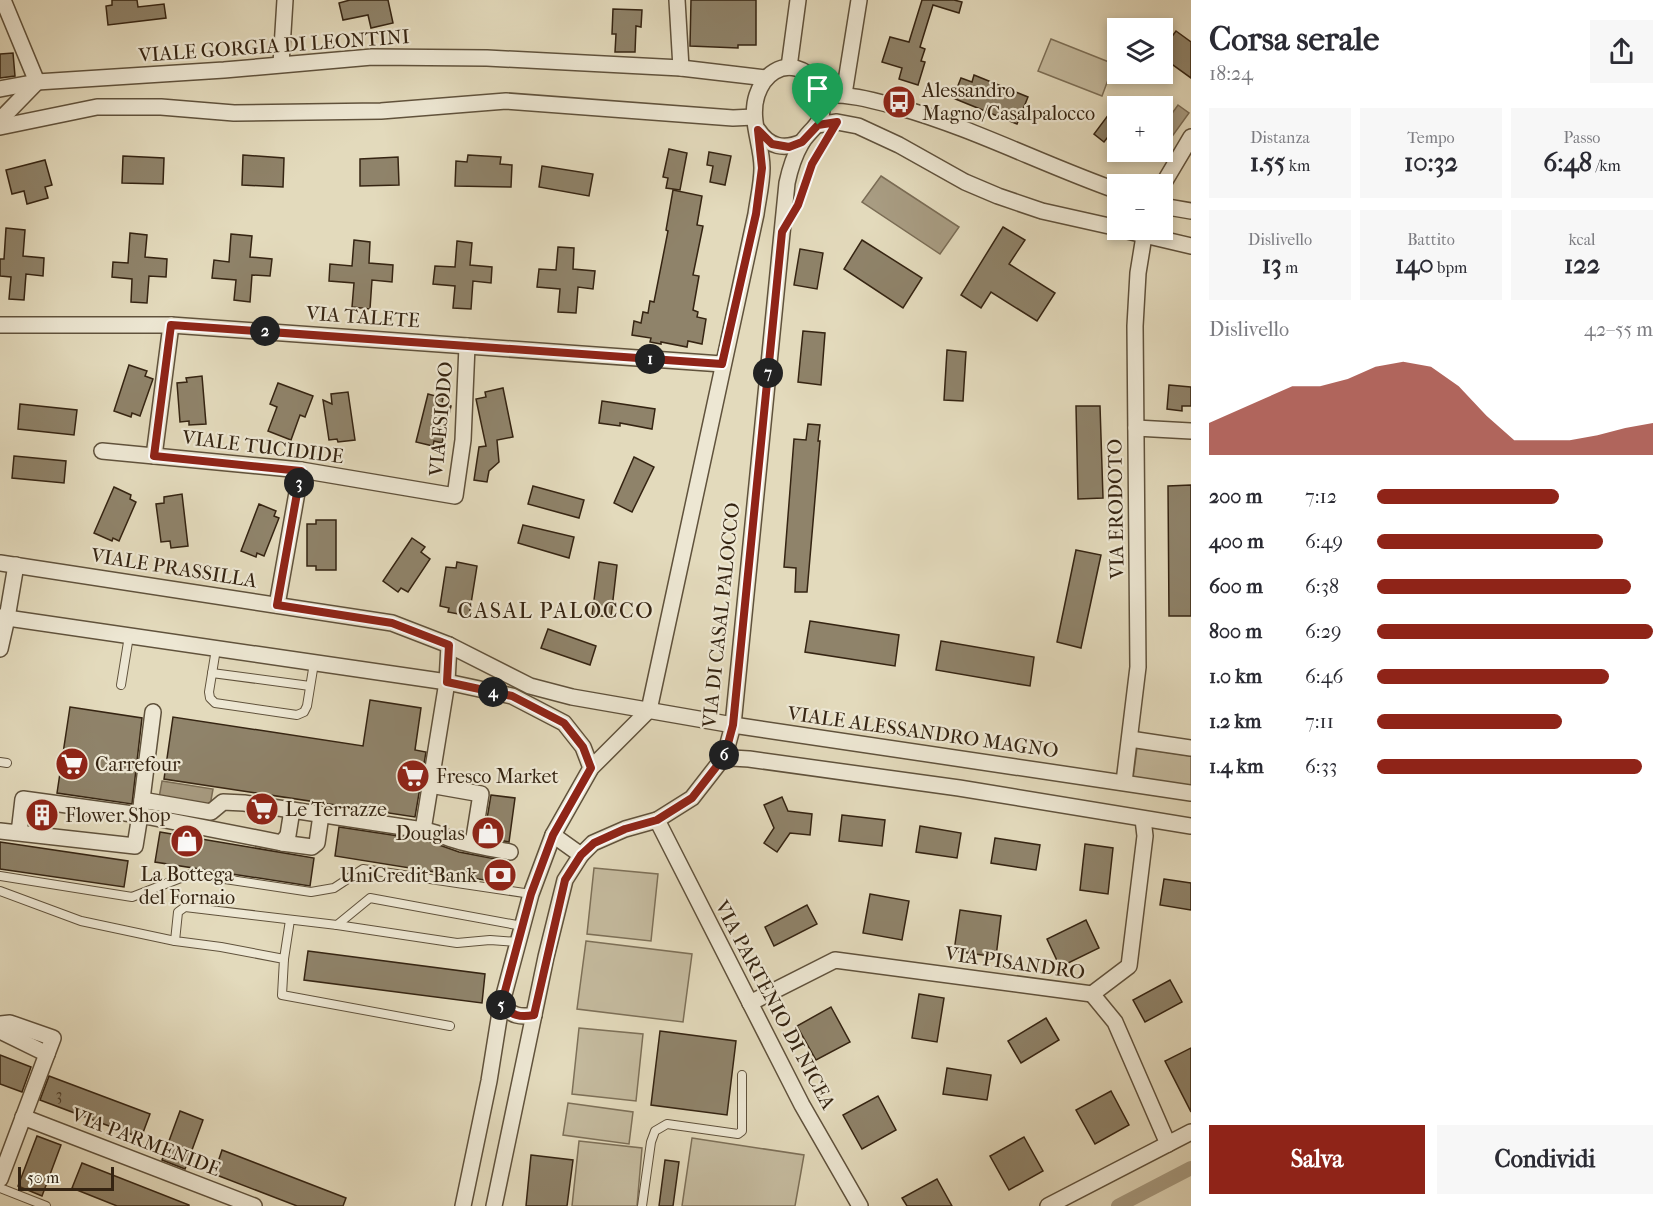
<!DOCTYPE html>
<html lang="it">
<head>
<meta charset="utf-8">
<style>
	:root { --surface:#fff; --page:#f7f7f7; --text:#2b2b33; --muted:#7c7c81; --accent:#8f2418 }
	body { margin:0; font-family:"IM FELL French Canon",serif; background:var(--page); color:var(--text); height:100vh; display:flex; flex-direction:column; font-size:22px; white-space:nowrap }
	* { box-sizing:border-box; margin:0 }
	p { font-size:20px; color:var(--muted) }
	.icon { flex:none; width:33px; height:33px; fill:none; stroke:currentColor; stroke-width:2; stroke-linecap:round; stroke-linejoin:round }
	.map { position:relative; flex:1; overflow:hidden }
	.details { display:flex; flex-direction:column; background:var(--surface); width:480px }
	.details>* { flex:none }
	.buttons { position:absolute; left:1107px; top:18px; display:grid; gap:12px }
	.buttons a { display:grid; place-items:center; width:66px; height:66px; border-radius:0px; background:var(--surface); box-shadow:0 3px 9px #0003; font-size:30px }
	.scale { position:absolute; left:18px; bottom:15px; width:96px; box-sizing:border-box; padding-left:6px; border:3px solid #352412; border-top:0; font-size:16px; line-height:21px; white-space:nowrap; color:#352412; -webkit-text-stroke:4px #ede7d3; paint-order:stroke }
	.pin { position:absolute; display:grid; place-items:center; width:51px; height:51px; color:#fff; margin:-62px -26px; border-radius:50% 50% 50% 0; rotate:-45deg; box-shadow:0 0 6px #0007 }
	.pin .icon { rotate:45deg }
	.km { position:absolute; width:30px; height:30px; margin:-15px; border-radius:50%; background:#222; color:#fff; font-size:16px; line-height:30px; text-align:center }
	.round { display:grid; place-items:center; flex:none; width:63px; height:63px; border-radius:0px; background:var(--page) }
	.summary { display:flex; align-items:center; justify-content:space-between; height:102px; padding:0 18px }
	h1 { font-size:33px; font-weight:800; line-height:45px }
	.stats { display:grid; grid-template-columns:repeat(3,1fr); gap:9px; height:102px; padding:6px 18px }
	.stats div { display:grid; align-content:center; border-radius:0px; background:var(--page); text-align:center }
	.stats b { font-size:26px; font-weight:800 }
	.stats small { font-size:16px; font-weight:400 }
	.stats p { font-size:16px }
	.chart { height:168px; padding:12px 18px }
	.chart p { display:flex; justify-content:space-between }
	.chart svg { width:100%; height:108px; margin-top:6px; fill:var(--accent); opacity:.7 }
	.button { display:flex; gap:12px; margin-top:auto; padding:12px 18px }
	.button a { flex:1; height:69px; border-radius:0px; background:var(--accent); color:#fff; font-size:24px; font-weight:800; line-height:69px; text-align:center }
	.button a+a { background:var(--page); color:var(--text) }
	ul { padding:0 18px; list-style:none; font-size:20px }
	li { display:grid; grid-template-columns:96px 72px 1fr; align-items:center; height:45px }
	li i { height:15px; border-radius:8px; background:var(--accent) }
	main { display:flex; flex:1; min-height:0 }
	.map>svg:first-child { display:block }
</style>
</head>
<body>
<main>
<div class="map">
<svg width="1191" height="1206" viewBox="0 0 1191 1206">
	<rect width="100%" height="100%" fill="#e3dabc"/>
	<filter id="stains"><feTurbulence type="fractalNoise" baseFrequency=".00333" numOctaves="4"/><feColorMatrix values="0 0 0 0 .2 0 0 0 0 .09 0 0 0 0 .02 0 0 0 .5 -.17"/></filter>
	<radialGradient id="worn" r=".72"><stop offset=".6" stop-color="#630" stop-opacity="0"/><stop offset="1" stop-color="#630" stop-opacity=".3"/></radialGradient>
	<g fill="#c5bb9f" stroke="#7d7058" stroke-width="1.5">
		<path d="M1051,39L1114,64L1102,96L1038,71Z"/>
		<path d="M1137,748L1191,756V786L1133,778Z"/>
		<path d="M594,868L658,874L651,941L587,934Z"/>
		<path d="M586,941L692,954L683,1022L577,1009Z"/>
		<path d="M579,1028L643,1034L636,1101L572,1094Z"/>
		<path d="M568,1103L633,1112L629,1144L563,1135Z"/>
		<path d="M692,1138L804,1155L795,1206H682Z"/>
		<path d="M579,1141L642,1148L637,1206H572Z"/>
	</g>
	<g fill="#a89c82" stroke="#7a6c55" stroke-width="1.5">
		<path d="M1178,105L1189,113L1171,138L1163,132V126Z"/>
		<path d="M881,176L959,227L940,254L862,202Z"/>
		<path d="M162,781L213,789L210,806L159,798Z"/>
	</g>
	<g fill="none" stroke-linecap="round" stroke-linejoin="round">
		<path stroke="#a89c82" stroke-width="14" d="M1118,1206L1191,1168"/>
	</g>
	<g fill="#8f836a" stroke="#352412" stroke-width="1.5">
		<path d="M112,0H137L138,7L164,4L166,18L108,25L106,6L112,5Z"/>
		<path d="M350,0H388L393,23L371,28L368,15L343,20L339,3Z"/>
		<path d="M691,0H756V45H738V48L690,46Z"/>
		<path d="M922,0H954L962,2L959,13L933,5L920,47L925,49L921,61L925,62L918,85L899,79L902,68L882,62L890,37L909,42Z"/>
		<path d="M613,9L642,10L641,27L636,26L635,52H615L616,34H612Z"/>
		<path d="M1176,31L1191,42V78L1162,57V50Z"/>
		<path d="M13,53L15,76L0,78V54Z"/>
		<path d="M974,75L1028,97L1017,124L953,98L961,78L972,82Z"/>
		<path d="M1118,102V138L1111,133L1104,142L1094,134Z"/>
		<path d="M669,149L687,153L680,190L666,188L668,178L663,177Z"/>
		<path d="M709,152L731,156L725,185L710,182L713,166L707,165Z"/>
		<path d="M243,155L284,158L283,187L242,185Z"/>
		<path d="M468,155L501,157L500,164L512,165L511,187L455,186L456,161L467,162Z"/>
		<path d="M123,156L164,158L163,184L122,183Z"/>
		<path d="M398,157L399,185L360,186V159Z"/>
		<path d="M45,160L52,185L45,187L48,198L27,204L24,191L12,194L6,170Z"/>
		<path d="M542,166L593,174L589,196L539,187Z"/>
		<path d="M673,190L702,196L697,225L703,226L693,275L699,276L693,310L698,312L697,317L706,319L702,344L688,341L687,347L661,342V344L650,342L651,338L632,335L634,321L641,323L643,312L648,313L650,301L654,302L668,231L666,230Z"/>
		<path d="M1003,227L1025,240L1009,264L1055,293L1037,321L991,292L981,308L961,295Z"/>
		<path d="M6,228L25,230L23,256L44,258L43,276L26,274L24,300L9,299L11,277L0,276V259H4Z"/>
		<path d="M130,233L147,235L145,257L167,259L166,277L149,276L147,303L131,302L132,279L112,277L113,262L128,263Z"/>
		<path d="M231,234L252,236L250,257L272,259L270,276L252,275L250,302L234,300L236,280L212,278L214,260L229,262Z"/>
		<path d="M354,240L370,242L369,263L393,265L392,282L372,280L370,309L352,307L354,283L329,281L330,264L352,266Z"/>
		<path d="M862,240L922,278L903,308L844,269Z"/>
		<path d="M457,241L472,243L470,265L492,267L491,283L473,281L471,309L453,308L455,286L433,284L435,266L455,267Z"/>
		<path d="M558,247L574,248L573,269L595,271L593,289L578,287L576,313L558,312L560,289L537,287L539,269L556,270Z"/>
		<path d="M800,249L823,253L817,289L794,285Z"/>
		<path d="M803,331L825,333L821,385L798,382Z"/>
		<path d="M947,350L966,352L963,401L944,400Z"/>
		<path d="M129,365L147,371L145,376L153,379L140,416L132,413L131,417L114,411Z"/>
		<path d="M202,376L206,424L189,425V421L180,422L177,383L187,382L186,378Z"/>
		<path d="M278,383L313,396L305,417L300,415L291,440L268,431L277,407L270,404Z"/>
		<path d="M1169,385L1191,387V406H1182V411L1167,409Z"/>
		<path d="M503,388L513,437L497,440L499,462L489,471L487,482L474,480L479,447L486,446L476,399L486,397L485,392Z"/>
		<path d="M348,392L355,440L338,442L337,439L329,440L323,400L332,404L331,394Z"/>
		<path d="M428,394L443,398L442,403L451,406L442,443L434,441L433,446L416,442Z"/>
		<path d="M602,401L655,409L652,429L620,423V426L599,423Z"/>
		<path d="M20,404L77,410L74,435L18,429Z"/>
		<path d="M1076,406H1100L1103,498L1078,499Z"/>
		<path d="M808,424L820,425L818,441H820L807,592H795L796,568L784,567L794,439L806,440Z"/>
		<path d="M14,456L66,461L64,483L12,478Z"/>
		<path d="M634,457L654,467L632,512L614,503Z"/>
		<path d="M1191,485V616H1169L1168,486Z"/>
		<path d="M533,486L584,500L579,518L528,504Z"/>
		<path d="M114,487L131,495L130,499L136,502L119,541L113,538L112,541L94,533Z"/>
		<path d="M182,494L188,546L171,548L170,541L161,542L156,504L164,503V497Z"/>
		<path d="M259,504L276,511L274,516L279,518L264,556L257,553L256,557L241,551Z"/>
		<path d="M316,520H336V570H316V566H307V524H316Z"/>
		<path d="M523,525L574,537L569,558L518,543Z"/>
		<path d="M412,538L425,547L421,552L430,559L408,592L401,588L398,592L383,581Z"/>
		<path d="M1076,550L1101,555L1081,648L1057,642Z"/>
		<path d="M457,562L477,566L469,616L448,612L449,608L440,606L446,567L456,568Z"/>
		<path d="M599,562L617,565L611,617L592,615Z"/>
		<path d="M810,621L899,635L895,666L805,652Z"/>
		<path d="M548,629L596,646L590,665L541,648Z"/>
		<path d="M941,641L1034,657L1030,686L936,670Z"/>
		<path d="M370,700L421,708L415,750L426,752L415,817L164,779L173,717L363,746Z"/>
		<path d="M70,707L142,718L132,804L57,793Z"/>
		<path d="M491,795L515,798L509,842L484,837Z"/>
		<path d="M782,797L788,811L812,814L810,835L790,833L777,852L764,843L774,828L764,805Z"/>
		<path d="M32,810L56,813L55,824L30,819Z"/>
		<path d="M842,815L885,820L882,846L839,841Z"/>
		<path d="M920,826L961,833L957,858L916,852Z"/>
		<path d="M339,827L425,840L459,852L506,861L503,883L335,856Z"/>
		<path d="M160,832L314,858L310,886L155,862Z"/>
		<path d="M995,838L1040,845L1036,870L991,863Z"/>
		<path d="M0,842L128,861L124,887L0,869Z"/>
		<path d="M1085,844L1113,848L1108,894L1080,890Z"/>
		<path d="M1164,879L1191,883V910L1160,905Z"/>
		<path d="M870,894L909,901L902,940L863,933Z"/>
		<path d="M807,905L817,924L774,946L765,927Z"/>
		<path d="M960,910L1001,916L996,957L954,951Z"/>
		<path d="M1086,920L1099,948L1060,967L1047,939Z"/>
		<path d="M308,951L485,974L482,1003L304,980Z"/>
		<path d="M1170,980L1182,1002L1145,1022L1133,1000Z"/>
		<path d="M919,994L944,998L937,1042L912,1038Z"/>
		<path d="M831,1007L850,1042L816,1060L797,1026Z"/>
		<path d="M1046,1018L1059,1040L1021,1063L1008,1041Z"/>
		<path d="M660,1031L736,1041L727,1115L651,1105Z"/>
		<path d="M1191,1048V1112L1165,1061Z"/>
		<path d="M0,1055L31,1067L22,1092L0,1084Z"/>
		<path d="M947,1068L991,1075L987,1100L943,1094Z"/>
		<path d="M49,1076L150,1114L141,1138L40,1100Z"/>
		<path d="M1111,1091L1129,1125L1095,1144L1076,1110Z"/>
		<path d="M878,1096L896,1130L862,1149L843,1115Z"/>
		<path d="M180,1111L203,1120L185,1169L162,1160Z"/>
		<path d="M37,1136L61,1145L42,1196L18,1186Z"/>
		<path d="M1024,1137L1043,1171L1009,1190L990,1156Z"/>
		<path d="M222,1150L346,1198L343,1206H297L214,1174Z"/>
		<path d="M531,1155L573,1160L567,1206H526Z"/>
		<path d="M665,1160L679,1162L673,1206H659Z"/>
		<path d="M82,1163L189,1205V1206H117L72,1188Z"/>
		<path d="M937,1179L952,1206H907L902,1198Z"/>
	</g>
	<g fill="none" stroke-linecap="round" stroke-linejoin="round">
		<defs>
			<g id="lane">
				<path d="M787,223L798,205L812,164L837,122"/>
				<path d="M216,649L209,692L210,698L215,703L297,715L304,712L307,706L314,663"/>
				<path d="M212,673L310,686"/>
				<path d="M121,685L129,636"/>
				<path d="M0,762L7,763"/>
				<path d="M0,876L132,897L191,874L311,892L334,888L363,869L531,894"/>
				<path d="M0,891L81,921L175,941"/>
				<path d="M337,925L185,907L178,912L175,941L221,947L284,959L282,995L450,1026"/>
				<path d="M518,942L490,940L457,943L337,925L370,898L522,926"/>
				<path d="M284,959L290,920"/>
				<path d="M0,1188L46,1206"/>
				<path d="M642,1206L651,1142L655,1131L667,1124L738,1134L742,1131V1075"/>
			</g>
			<g id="street">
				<path d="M677,0L681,68"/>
				<path d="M281,64L285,0"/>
				<path d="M789,67L798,0"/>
				<path d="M0,89L37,82L224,70L372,57L487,58L681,68L766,78"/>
				<path d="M844,94L859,0"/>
				<path d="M821,95C848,93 872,100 898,107C973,128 1044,165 1118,191"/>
				<path d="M0,120L37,82L3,0"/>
				<path d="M817,125L837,122L858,126L899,145L965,182L998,196L1042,211L1118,228"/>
				<path d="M0,127L97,107H161L234,113L381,111L506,101L733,118L754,117"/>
				<path d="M758,130C769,147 784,150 802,142"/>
				<path d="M1162,186L1191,137"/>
				<path d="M1162,206L1191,211"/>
				<path d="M1123,230L1191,246"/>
				<path d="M0,325H171L722,364"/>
				<path d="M1136,428L1191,431"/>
				<path d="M102,451L301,470L455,496L463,440L467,346"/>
				<path d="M154,456L171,325"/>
				<path d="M0,563L392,623L449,645L530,686L572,697L733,725L1191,793"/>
				<path d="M277,605L301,470"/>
				<path d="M0,617L447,682L512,696L564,723L583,747L591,768"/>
				<path d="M0,649L7,618L16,565"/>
				<path d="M153,712L140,815L282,843L288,835L292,810L423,830L447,682L449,645"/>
				<path d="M1130,739L1191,748"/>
				<path d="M720,762L732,758L749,759L959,788L1191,826"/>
				<path d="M1124,782L1138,667L1135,326L1138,273L1145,230"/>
				<path d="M430,785L481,794L473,844"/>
				<path d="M142,800L211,812L223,802L244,803L292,810"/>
				<path d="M657,820L802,1105L860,1206"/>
				<path d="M423,830C432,831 438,834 446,837C466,845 489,848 510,852"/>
				<path d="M0,831L135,846L140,815L23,799L19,833"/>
				<path d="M553,835L581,855"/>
				<path d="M282,843L312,847L317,843L321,815"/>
				<path d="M1092,994L1115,1022L1168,1144"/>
				<path d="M750,1003L835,960L1092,994L1129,966L1145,836L1143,819"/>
				<path d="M501,1006C513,1015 519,1018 534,1015"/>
				<path d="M0,1024L10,1023L53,1038L0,1179"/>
				<path d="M0,1031L47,1054"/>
				<path d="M23,1117L254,1206"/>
				<path d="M463,1206L489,1081L501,1006L531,894L553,835L591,768L649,710L756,214C758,199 762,183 762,168C762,144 749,119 757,95C773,49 825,65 822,110C821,126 808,131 801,144C794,156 790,169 787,183L733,725L726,751L720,762L692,798L657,820L625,829L593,843L581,855L565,880L546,957L494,1206"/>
				<path d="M1048,1206L1191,1132"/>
			</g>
		</defs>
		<use href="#lane" stroke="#60523c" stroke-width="10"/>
		<use href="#street" stroke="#60523c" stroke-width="18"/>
		<use href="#lane" stroke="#ede7d3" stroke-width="8"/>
		<use href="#street" stroke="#ede7d3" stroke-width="15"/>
	</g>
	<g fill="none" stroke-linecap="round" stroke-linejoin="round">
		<defs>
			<path id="route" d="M837,122L812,164L798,205L782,232L733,725L726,751L720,762L692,798L657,820L625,829L594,843L581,855L565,880L534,1015C519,1018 513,1015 501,1006L531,894L553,835L591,768L583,747L564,723L512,696L447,682L449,645L392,623L277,605L301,471L154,456L171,325L722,364L756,214L762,168L758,130L772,144L789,147L802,142L818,125Z"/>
		</defs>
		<use href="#route" stroke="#fff" stroke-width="12"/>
		<use href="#route" stroke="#8f2418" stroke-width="8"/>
	</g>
	<defs>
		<symbol id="bus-disc" viewBox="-11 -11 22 22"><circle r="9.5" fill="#8f2418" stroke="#ede7d3"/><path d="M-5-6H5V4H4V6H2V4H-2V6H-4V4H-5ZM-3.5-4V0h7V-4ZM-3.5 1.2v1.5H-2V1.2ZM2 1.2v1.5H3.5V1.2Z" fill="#fff"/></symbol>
		<symbol id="supermarket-disc" viewBox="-11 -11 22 22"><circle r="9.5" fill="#8f2418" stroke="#ede7d3"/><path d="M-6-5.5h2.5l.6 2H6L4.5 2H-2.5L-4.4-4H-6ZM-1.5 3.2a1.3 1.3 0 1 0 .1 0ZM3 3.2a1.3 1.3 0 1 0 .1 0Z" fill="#fff"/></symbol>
		<symbol id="building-disc" viewBox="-11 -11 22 22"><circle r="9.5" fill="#8f2418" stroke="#ede7d3"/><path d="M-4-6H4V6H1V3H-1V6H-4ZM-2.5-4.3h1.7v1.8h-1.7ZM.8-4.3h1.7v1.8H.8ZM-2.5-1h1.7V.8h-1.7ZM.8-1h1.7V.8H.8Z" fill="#fff"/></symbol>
		<symbol id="shop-disc" viewBox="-11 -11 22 22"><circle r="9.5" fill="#8f2418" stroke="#ede7d3"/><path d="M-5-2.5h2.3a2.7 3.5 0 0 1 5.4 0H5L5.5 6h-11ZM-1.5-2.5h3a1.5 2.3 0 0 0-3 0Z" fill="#fff"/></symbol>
		<symbol id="bank-disc" viewBox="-11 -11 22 22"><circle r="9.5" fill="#8f2418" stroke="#ede7d3"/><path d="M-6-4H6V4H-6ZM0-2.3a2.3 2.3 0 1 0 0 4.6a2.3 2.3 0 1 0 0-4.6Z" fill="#fff"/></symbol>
	</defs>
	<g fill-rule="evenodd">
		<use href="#bus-disc" x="880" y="83" width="38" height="38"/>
		<use href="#supermarket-disc" x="53" y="745" width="38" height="38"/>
		<use href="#supermarket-disc" x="394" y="757" width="38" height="38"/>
		<use href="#supermarket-disc" x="243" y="790" width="38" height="38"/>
		<use href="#building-disc" x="23" y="796" width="38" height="38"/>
		<use href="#shop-disc" x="469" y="814" width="38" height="38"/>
		<use href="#shop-disc" x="168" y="822" width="38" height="38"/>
		<use href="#bank-disc" x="481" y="856" width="38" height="38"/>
	</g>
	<g text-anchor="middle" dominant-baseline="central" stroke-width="4.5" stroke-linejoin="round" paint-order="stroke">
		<g font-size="16" fill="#4c3c28">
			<text x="59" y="1094">3</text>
		</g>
		<g font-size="20" fill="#352412" stroke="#ede7d3">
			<text transform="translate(274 46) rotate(-4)">VIALE GORGIA DI LEONTINI</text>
			<text transform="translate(363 317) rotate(4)">VIA TALETE</text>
			<text transform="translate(441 419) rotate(-85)">VIA ESIODO</text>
			<text transform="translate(263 447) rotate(7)">VIALE TUCIDIDE</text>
			<text transform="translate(1116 509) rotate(-91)">VIA ERODOTO</text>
			<text transform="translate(174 568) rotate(9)">VIALE PRASSILLA</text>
			<text transform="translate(721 615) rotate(-84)">VIA DI CASAL PALOCCO</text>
			<text transform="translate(923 732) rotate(8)">VIALE ALESSANDRO MAGNO</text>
			<text transform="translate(1015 963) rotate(8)">VIA PISANDRO</text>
			<text transform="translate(775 1005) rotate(62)">VIA PARTENIO DI NICEA</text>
			<text transform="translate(146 1142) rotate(21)">VIA PARMENIDE</text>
		</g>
		<g font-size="20" fill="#352412" stroke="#ede7d3" text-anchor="start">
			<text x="922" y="90">Alessandro<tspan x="922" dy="23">Magno/Casalpalocco</tspan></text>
			<text x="95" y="764">Carrefour</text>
			<text x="436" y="776">Fresco Market</text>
			<text x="285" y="809">Le Terrazze</text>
			<text x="65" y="815">Flower Shop</text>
			<text x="465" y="833" text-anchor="end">Douglas</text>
			<text x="187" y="874" text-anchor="middle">La Bottega<tspan x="187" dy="23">del Fornaio</tspan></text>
			<text x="477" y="875" text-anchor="end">UniCredit Bank</text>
		</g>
		<g font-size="22" letter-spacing="1.5" fill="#352412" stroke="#ede7d3">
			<text x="556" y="611">CASAL PALOCCO</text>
		</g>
	</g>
	<rect width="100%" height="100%" filter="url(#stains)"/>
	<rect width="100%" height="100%" fill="url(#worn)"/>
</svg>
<div class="buttons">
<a><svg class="icon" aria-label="layers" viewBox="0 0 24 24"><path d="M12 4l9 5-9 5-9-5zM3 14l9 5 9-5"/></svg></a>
<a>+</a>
<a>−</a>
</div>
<div class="scale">50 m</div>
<div class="pin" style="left:818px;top:125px;background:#1e9e55"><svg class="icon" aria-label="arrive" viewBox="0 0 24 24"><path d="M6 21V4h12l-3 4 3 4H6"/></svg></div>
<b class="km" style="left:650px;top:359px">1</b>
<b class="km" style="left:265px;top:331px">2</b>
<b class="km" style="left:299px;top:483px">3</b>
<b class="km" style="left:493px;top:692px">4</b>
<b class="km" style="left:501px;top:1005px">5</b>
<b class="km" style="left:724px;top:755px">6</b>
<b class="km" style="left:768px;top:373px">7</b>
</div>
<section class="details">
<div class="summary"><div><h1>Corsa serale</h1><p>18:24</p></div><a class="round"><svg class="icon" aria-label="share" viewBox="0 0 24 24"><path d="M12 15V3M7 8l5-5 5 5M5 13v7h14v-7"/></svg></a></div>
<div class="stats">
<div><p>Distanza</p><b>1.55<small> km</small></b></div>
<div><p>Tempo</p><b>10:32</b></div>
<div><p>Passo</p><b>6:48<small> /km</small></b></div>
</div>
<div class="stats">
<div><p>Dislivello</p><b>13<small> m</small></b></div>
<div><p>Battito</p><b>140<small> bpm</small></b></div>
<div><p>kcal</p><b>122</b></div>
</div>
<div class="chart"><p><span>Dislivello</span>42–55 m</p>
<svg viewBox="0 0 160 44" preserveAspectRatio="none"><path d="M0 44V31L10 26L20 21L30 16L40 16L50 13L60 8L70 6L80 8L90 16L100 28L110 38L120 38L130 38L140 36L150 33L160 31V44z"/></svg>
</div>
<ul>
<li><b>200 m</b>7:12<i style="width:66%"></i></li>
<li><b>400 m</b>6:49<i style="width:82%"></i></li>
<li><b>600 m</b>6:38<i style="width:92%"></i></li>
<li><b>800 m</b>6:29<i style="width:100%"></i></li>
<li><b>1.0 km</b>6:46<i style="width:84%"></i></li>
<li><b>1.2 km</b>7:11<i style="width:67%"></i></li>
<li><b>1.4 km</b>6:33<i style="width:96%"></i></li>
</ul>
<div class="button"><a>Salva</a><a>Condividi</a></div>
</section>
</main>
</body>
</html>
